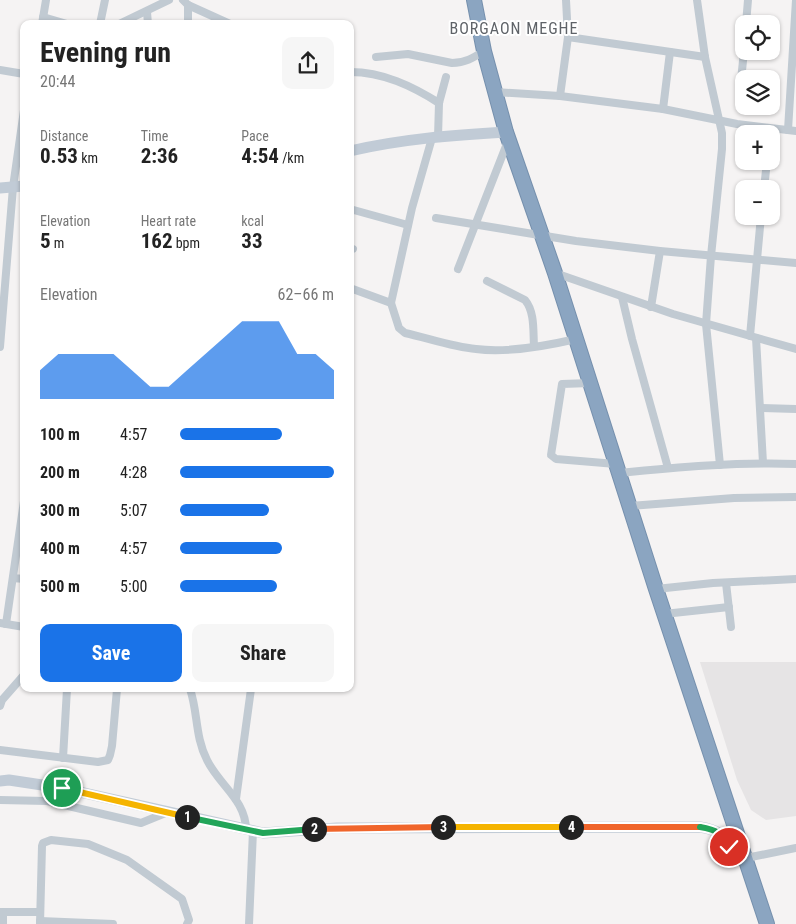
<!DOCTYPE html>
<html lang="en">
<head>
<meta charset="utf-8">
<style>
	:root { --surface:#fff; --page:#f6f6f6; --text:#222; --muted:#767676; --accent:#1a73e8 }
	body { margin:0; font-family:"Roboto Condensed",sans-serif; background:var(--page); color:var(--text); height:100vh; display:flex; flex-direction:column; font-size:19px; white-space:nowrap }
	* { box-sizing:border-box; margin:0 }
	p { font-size:16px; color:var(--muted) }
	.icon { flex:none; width:28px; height:28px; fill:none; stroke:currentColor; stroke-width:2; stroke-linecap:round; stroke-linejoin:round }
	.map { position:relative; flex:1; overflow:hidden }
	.side { position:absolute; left:20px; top:20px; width:334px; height:672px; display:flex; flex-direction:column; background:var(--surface); border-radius:10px; box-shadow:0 1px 4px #0004 }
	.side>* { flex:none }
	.buttons { position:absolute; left:735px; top:15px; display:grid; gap:10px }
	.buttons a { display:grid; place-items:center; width:45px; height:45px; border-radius:10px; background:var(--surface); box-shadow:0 1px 4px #0004; font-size:25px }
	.pin { position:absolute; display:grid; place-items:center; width:42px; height:42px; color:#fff; margin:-21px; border:2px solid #fff; border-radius:50%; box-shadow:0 1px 5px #0007 }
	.km { position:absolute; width:25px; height:25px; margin:-12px; border-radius:50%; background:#222; color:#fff; font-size:14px; line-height:25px; text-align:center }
	.round { display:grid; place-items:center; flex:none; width:52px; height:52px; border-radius:10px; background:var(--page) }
	.overview { display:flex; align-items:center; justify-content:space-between; height:85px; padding:0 20px }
	h1 { font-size:28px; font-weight:700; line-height:38px }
	.figures { display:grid; grid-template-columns:repeat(3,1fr); gap:8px; height:85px; padding:5px 20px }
	.figures div { display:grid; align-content:center }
	.figures b { font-size:21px; font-weight:700 }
	.figures small { font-size:14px; font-weight:400 }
	.figures p { font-size:14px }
	.chart { height:140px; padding:10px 20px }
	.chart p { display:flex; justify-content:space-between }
	.chart svg { width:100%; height:90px; margin-top:5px; fill:var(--accent); opacity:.7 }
	.button { display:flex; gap:10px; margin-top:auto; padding:10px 20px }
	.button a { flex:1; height:58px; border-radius:10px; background:var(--accent); color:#fff; font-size:20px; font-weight:700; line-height:58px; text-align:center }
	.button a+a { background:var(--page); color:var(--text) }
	ul { padding:0 20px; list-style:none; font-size:16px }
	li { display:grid; grid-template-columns:80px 60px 1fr; align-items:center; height:38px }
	li i { height:12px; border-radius:6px; background:var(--accent) }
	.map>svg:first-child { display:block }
</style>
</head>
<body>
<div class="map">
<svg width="796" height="924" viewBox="0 0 796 924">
	<rect width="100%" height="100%" fill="#f5f3f3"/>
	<path fill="#e6e4e5" d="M700,662H796V816L766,820L751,810L737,780Z"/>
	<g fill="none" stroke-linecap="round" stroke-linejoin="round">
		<defs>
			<path id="highway" d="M474,0L484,51L506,132L555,273L656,589L767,924"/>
		</defs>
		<use href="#highway" stroke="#7690ad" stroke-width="16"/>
		<g stroke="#c1cad2" stroke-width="8">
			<path d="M183,0L188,5L230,24"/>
			<path d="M697,0L705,57L722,133V149L711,256L706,324L720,465"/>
			<path d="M188,5V24"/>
			<path d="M147,12L148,24"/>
			<path d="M43,17L67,24"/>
			<path d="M42,24L46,0"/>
			<path d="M100,24L105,0"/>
			<path d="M119,24L169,0"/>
			<path d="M746,24L748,0"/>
			<path d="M568,37L705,57"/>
			<path d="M376,57L408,54L452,63C465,63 473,58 484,51"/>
			<path d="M0,70L24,74"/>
			<path d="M350,72C383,72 412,86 439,103"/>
			<path d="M495,92L560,96L663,109L737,124L796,131"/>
			<path d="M560,96L568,37L566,0"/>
			<path d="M739,100L744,51"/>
			<path d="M663,109L670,52"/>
			<path d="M788,130L796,0"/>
			<path d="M438,137L439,103L446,77"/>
			<path d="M432,138L412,208L391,303L399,328L405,333C428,338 452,347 476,349C507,353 546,346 576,339"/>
			<path d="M764,189L767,161"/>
			<path d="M350,209L408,225"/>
			<path d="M436,218L576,241L660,251L796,263"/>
			<path d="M350,248L353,249"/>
			<path d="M458,269L508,141"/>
			<path d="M555,273L673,314L796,349"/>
			<path d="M487,281L525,300C535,312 533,331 534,346"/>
			<path d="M350,288L391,303"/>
			<path d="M622,297L632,339L668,468"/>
			<path d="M651,307L660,251"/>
			<path d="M750,336L761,216"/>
			<path d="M756,338L763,463"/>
			<path d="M0,347L13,187L24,110"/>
			<path d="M590,383L562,384L551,455L556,459L616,464"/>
			<path d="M761,408L796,409"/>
			<path d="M619,473C678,467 737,462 796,464"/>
			<path d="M630,506L734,498L796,497"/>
			<path d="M13,578L24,579"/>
			<path d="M726,583L731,627"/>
			<path d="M656,589L713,583L796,579"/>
			<path d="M664,614L729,607"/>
			<path d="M0,623L24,627"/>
			<path d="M6,624L24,501"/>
			<path d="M190,689C198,712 195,737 207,760C219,785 246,800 246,830"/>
			<path d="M0,706L2,700L24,675"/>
			<path d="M0,750L98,762L108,760L110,755L112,746L117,689"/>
			<path d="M63,758L67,689"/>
			<path d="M236,799L251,689"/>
			<path d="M0,800L47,801L141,823L168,812"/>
			<path d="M746,858L796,848"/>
			<path d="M0,912H40"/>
			<path d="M3,912V924"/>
			<path d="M40,921L113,924"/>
			<path d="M40,924L42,846L43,843L51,840L88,844L127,860L182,899L189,920L187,924"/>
			<path d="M249,924L253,831"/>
		</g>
		<g stroke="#c1cbd6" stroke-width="11">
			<path d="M350,151C401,139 454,135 506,132"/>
			<path d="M0,188L24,186"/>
			<path d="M0,781L9,780L62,788L263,833L337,828L700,827C729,832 720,840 737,857L746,858"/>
		</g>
		<use href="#highway" stroke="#8ba5c1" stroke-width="14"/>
	</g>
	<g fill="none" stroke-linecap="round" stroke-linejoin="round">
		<defs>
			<path id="split-1" d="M62,788L187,817"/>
			<path id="split-2" d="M187,817L263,833L314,829"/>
			<path id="split-3" d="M314,829L443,827"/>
			<path id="split-4" d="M443,827H571"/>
			<path id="split-5" d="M571,827H700"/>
			<path id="split-6" d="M700,827C717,830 720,832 729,847"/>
		</defs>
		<use href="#split-1" stroke="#fff" stroke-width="10"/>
		<use href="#split-2" stroke="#fff" stroke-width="10"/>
		<use href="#split-3" stroke="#fff" stroke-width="10"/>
		<use href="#split-4" stroke="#fff" stroke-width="10"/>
		<use href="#split-5" stroke="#fff" stroke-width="10"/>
		<use href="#split-6" stroke="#fff" stroke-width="10"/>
		<use href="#split-1" stroke="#f5b400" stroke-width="6"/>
		<use href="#split-2" stroke="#22a559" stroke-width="6"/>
		<use href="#split-3" stroke="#f0652b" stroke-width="6"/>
		<use href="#split-4" stroke="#f5b400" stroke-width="6"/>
		<use href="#split-5" stroke="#f0652b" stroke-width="6"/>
		<use href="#split-6" stroke="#22a559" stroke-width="6"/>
	</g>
	<g text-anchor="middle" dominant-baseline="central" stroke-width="4" stroke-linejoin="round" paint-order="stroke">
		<g font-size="16" letter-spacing="1" fill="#5f6368" stroke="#fff">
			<text x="514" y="28">BORGAON MEGHE</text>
		</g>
	</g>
</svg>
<div class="buttons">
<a><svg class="icon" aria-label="locate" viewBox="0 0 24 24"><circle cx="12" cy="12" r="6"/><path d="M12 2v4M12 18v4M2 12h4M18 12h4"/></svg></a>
<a><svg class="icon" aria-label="layers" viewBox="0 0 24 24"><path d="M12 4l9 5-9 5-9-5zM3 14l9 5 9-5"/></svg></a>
<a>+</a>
<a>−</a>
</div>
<div class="pin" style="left:62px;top:788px;background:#1e9e55"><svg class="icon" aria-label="arrive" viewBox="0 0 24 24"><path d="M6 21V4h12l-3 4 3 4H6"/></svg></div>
<div class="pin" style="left:729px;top:847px;background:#d93025"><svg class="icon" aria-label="check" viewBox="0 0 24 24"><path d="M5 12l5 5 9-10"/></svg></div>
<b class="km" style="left:187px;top:817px">1</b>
<b class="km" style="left:314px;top:829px">2</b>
<b class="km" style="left:443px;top:827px">3</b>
<b class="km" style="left:571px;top:827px">4</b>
<section class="side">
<div class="overview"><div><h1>Evening run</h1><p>20:44</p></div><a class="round"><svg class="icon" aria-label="share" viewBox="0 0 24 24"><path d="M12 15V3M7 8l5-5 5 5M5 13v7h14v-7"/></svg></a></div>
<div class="figures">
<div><p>Distance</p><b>0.53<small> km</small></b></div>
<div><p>Time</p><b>2:36</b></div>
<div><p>Pace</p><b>4:54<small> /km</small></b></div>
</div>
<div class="figures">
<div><p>Elevation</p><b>5<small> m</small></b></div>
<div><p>Heart rate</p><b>162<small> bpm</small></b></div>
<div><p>kcal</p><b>33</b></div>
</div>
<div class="chart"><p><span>Elevation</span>62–66 m</p>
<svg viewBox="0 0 160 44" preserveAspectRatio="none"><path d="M0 44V30L10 22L20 22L30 22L40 22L50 30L60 38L70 38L80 30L90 22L100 14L110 6L120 6L130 6L140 22L150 22L160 30V44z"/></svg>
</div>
<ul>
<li><b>100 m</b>4:57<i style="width:66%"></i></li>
<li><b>200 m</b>4:28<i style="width:100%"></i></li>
<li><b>300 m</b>5:07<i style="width:58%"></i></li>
<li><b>400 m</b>4:57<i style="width:66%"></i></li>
<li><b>500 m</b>5:00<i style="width:63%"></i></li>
</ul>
<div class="button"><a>Save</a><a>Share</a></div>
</section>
</div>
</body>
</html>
